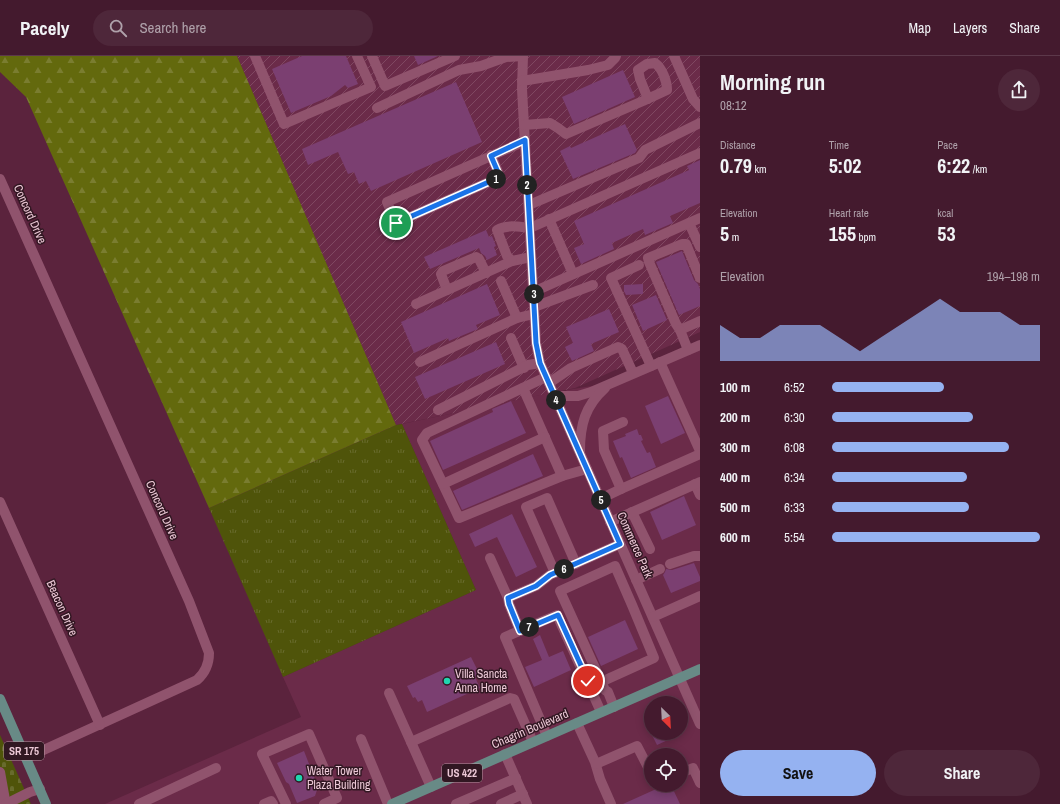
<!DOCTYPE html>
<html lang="en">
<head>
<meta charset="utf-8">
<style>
	:root { --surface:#441a2e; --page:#4e273a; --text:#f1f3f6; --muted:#afa1aa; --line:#5c384a; --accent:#95b2f1 }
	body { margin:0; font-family:"Archivo Narrow",sans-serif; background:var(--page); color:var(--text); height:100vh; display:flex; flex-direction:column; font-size:15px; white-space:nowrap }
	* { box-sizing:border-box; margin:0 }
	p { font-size:13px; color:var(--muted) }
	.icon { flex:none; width:22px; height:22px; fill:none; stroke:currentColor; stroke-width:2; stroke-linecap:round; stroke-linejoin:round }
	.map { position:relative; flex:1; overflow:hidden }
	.sheet { display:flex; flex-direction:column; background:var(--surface); width:360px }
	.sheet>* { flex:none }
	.needle { width:26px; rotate:156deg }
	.buttons { position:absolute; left:644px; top:640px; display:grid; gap:8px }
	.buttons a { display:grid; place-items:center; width:44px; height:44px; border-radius:50%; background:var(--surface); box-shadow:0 2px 10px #0003,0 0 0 1px var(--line); font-size:20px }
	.pin { position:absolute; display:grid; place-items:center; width:34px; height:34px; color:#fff; margin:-17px; border:2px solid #fff; border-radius:50%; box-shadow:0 1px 4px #0007 }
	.km { position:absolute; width:20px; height:20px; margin:-10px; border-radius:50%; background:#222; color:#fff; font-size:11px; line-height:20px; text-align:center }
	.round { display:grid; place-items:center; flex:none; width:42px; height:42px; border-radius:21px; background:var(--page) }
	.summary { display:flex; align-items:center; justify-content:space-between; height:68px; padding:0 20px }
	h1 { font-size:22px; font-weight:700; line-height:30px }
	.metrics { display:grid; grid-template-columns:repeat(3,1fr); gap:6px; height:68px; padding:4px 20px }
	.metrics div { display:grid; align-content:center }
	.metrics b { font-size:20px; font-weight:700 }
	.metrics small { font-size:11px; font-weight:400 }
	.metrics p { font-size:11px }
	.chart { height:112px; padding:8px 20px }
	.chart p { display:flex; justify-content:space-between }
	.chart svg { width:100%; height:72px; margin-top:4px; fill:var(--accent); opacity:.7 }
	.action { display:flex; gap:8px; margin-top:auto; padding:8px 20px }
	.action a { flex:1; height:46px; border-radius:24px; background:var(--accent); color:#111; font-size:16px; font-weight:700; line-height:46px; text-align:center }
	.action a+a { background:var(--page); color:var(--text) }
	ul { padding:0 20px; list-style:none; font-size:13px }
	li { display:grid; grid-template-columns:64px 48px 1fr; align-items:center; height:30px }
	li i { height:10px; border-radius:5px; background:var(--accent) }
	header { display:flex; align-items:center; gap:24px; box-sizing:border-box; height:56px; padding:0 20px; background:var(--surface); border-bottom:1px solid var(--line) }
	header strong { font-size:19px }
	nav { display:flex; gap:22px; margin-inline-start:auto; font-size:14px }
	.search { width:280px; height:36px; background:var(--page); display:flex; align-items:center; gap:10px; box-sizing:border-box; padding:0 14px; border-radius:22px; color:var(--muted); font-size:15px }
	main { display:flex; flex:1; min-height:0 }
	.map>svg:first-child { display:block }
</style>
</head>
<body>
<header>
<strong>Pacely</strong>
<div class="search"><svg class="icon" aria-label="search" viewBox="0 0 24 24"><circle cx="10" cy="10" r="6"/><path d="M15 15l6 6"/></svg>Search here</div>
<nav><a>Map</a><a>Layers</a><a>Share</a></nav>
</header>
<main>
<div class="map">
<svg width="700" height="748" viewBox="0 0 700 748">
	<defs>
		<pattern id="industrial-furrows" width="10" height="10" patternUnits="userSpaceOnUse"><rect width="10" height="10" fill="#6b2b49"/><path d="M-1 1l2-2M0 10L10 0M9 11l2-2" fill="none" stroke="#804862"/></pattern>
		<pattern id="grass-tufts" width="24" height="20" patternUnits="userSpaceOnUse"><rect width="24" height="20" fill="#4f540a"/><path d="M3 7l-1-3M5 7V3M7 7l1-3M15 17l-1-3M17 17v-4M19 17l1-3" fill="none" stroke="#686b2d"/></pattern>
		<pattern id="forest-firs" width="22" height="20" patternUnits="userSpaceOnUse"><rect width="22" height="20" fill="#63690d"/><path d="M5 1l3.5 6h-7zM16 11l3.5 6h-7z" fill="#7a7d30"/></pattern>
		<pattern id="cemetery-stones" width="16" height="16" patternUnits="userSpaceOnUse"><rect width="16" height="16" fill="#4f540a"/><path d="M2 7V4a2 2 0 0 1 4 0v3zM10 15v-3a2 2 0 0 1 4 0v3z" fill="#686b2d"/></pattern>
	</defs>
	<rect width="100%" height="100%" fill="#5b233d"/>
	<path fill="#6b2b49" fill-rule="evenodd" d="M700,289V748H105L301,661L283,621L476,534L402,368L549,337L555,340L567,334L610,327ZM651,647H681V677H651ZM651,699H681V729H651Z"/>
	<path fill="url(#industrial-furrows)" d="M237,0H700V276L575,332L396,369Z"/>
	<path fill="url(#grass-tufts)" d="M402,368L476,534L283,621L209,452L396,369Z"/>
	<path fill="url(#forest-firs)" d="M0,0H237L396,369L209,452L26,41L0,16Z"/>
	<path fill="url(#cemetery-stones)" d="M0,679L31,748H0Z"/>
	<g fill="#7b3f71">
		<path d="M302,0H346L358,28L348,32L345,29L331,40L291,57L272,13Z"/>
		<path d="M414,0H438L418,9Z"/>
		<path d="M623,14L635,41L574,68L562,41Z"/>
		<path d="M456,26L482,86L371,135L366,125L359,128L354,116L348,118L338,96L308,109L302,93Z"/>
		<path d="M625,68L637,94L635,97L573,123L560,95L570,90L571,92Z"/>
		<path d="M700,104V147L670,160L673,167L645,179L643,173L612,187L614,193L581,208L574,192L584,188L574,165L689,114L687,110Z"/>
		<path d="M486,174L489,181L492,180L496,190L494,191L497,199L487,204L485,200L481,197L479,192L430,213L424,201Z"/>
		<path d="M682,195L694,224L698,228L700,233V250L679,259L656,206Z"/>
		<path d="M487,228L500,259L476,269L478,273L449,285L448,282L414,297L401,266Z"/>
		<path d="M643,228V238L626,239L624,235V229Z"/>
		<path d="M656,239L667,264L643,275L632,249Z"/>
		<path d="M609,253L619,276L591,288L594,295L572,305L565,291L573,287L566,271Z"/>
		<path d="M496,286L505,308L425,343L415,321Z"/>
		<path d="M668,340L685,377L661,388L645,350Z"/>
		<path d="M511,345L526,377L443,414L430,385L493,356L492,353Z"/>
		<path d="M637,373L639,379H641L643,384L641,385L647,397L650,396L656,411L631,422L622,401L620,402L613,385L626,380L625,378Z"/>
		<path d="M533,398L543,420L462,454L453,435Z"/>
		<path d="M684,440L696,469L662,484L650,456Z"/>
		<path d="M512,458L537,511L516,521L497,481L475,491L469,478Z"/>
		<path d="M694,507L700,521V525L671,537L663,519L665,516L666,513L672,514Z"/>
		<path d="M625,564L638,593L601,610L588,581Z"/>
		<path d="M540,579L549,601L563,595L571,614L534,631L525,611L542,604L533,583Z"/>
		<path d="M471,601L477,613L475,614L478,620L475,621L480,632L427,656L422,644L418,646L415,641L413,642L407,630Z"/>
		<path d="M651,677H683L657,689Z"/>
		<path d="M304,695L318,731L315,740L297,747L289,728L286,726L277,707Z"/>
		<path d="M665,729H671L680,748H623Z"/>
	</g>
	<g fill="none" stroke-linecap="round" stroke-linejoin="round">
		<g stroke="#90536d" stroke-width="10">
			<path d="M255,0L284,68L371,31L357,0"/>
			<path d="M372,0L385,30L455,0"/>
			<path d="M523,0L522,33L534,251L536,287L540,307L700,668"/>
			<path d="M674,0L693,43L700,51"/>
			<path d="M522,25L588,14L608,9L615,2L616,0"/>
			<path d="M377,52L459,14L481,10L506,1L523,0"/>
			<path d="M524,69L550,67L558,72L566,78L643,45L667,34C667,25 662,12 655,7L647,8L638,14L640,23L648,43"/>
			<path d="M491,99L500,121L396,167L387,146L525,85"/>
			<path d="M0,123L189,545L209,597C209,607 205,617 197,624L26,702"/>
			<path d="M529,149L639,102L645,94L700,67"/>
			<path d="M549,163L573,218"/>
			<path d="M689,167L700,191"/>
			<path d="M531,201L512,205L507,200L497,174C507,168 519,171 530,172L700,97"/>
			<path d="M639,209L611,222L651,310"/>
			<path d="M700,222L686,188H682L648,202L649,206L676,268L680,274L700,265"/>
			<path d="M501,225L517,262"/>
			<path d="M447,234L441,218L443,215L476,201L479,203L486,217"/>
			<path d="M533,236L700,162"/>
			<path d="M416,248L512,205"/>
			<path d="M534,251L593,229"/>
			<path d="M680,274L688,294"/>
			<path d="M511,282L524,312"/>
			<path d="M420,306L517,262L534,258"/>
			<path d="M660,306L700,395"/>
			<path d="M546,321L427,377L422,384L459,462L562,420"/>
			<path d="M549,327L571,312L618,291L622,293L633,317"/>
			<path d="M523,332L562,420L587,413"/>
			<path d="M555,340H578L591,336L700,289"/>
			<path d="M438,354L528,309L540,307"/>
			<path d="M623,366L603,375L604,394L621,433L700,398"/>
			<path d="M580,395C580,369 585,350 605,332"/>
			<path d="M443,428L545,381"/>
			<path d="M695,428L700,439"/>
			<path d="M600,443L621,433"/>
			<path d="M0,446L100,669"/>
			<path d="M632,456L650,493"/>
			<path d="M610,466L700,426"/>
			<path d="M490,502L508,542L509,548L520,575"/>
			<path d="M670,508L694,500H700"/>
			<path d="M555,517L526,451L547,442L576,508"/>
			<path d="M636,524L660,513"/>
			<path d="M508,542L536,530L550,519L620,488"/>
			<path d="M653,561L700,540"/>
			<path d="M601,626L654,602L632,549L615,510L560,535L605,634L608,636L614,651"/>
			<path d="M389,637L411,686"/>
			<path d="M577,667L595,706L600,723L611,748"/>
			<path d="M547,680L505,581L557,559L601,656"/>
			<path d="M361,683L388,748"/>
			<path d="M505,698L527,748"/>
			<path d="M596,708L637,690L651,717"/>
			<path d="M0,716L5,744V748"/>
			<path d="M681,717L693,712L700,727"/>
			<path d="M431,731L411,686L510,642L514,643L533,686"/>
			<path d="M6,748L30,736L40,733"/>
			<path d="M139,748L216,712"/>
			<path d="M264,748L271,745L273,748"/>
			<path d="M286,748L262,698L309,678L337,742L324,748"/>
			<path d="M456,748L516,722"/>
			<path d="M501,748L523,738"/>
		</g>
		<g stroke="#688a86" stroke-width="10">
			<path d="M0,643L46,748"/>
			<path d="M392,748L700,613"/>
		</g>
	</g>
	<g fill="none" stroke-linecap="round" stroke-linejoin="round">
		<defs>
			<path id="route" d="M396,167L500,121L491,100L525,84L536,287L540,307L620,488L550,519L536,530L508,542L509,548L520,575L558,559L588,625"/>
		</defs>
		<use href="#route" stroke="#fff" stroke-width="8"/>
		<use href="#route" stroke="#1a73e8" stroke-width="5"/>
	</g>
	<g fill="#20d5b0" stroke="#311722" stroke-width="1.5">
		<circle cx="447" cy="625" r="4"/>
		<circle cx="299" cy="722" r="4"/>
	</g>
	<g text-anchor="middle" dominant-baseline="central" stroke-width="3" stroke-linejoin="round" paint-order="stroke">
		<g fill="#311722" stroke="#b493a0" stroke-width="1">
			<rect x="4" y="686" width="40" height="18" rx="3"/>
			<rect x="442" y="708" width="40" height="18" rx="3"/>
		</g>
		<g font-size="11" font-weight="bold" fill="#ecc8d6">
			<text x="24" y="695">SR 175</text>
			<text x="462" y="717">US 422</text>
		</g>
		<g font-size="12" fill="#ecc8d6" stroke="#311722">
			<text transform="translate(30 158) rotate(66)">Concord Drive</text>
			<text transform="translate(162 454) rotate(66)">Concord Drive</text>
			<text transform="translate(635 489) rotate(66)">Commerce Park</text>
			<text transform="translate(62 552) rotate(66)">Beacon Drive</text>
			<text transform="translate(530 673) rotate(-23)">Chagrin Boulevard</text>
		</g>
		<g font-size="12" fill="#ecc8d6" stroke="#311722" text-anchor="start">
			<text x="455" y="618">Villa Sancta<tspan x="455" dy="14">Anna Home</tspan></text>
			<text x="307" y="715">Water Tower<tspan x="307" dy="14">Plaza Building</tspan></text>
		</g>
	</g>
</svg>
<div class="buttons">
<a><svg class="needle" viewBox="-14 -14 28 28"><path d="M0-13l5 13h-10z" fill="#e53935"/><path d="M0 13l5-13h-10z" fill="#afa1aa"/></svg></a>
<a><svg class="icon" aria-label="locate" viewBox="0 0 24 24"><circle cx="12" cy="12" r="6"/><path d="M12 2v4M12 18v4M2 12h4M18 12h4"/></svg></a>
</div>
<div class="pin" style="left:396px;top:167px;background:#1e9e55"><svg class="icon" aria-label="arrive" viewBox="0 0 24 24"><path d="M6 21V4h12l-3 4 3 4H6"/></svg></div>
<div class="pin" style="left:588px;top:625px;background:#d93025"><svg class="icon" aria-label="check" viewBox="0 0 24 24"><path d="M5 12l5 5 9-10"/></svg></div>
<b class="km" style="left:496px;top:123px">1</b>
<b class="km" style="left:527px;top:129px">2</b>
<b class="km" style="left:534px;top:238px">3</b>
<b class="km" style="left:556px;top:344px">4</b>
<b class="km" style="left:601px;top:444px">5</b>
<b class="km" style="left:564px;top:513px">6</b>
<b class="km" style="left:529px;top:571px">7</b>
</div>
<section class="sheet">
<div class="summary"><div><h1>Morning run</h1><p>08:12</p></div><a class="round"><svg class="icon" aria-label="share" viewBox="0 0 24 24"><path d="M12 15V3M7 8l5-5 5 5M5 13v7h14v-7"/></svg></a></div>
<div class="metrics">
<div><p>Distance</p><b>0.79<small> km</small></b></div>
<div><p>Time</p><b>5:02</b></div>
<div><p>Pace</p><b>6:22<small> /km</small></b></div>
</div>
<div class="metrics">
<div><p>Elevation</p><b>5<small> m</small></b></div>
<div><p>Heart rate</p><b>155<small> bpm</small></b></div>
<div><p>kcal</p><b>53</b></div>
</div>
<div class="chart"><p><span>Elevation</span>194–198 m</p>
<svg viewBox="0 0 160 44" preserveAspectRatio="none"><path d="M0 44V22L10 30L20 30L30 22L40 22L50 22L60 30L70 38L80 30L90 22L100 14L110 6L120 14L130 14L140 14L150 22L160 22V44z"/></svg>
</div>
<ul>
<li><b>100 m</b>6:52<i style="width:54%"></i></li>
<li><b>200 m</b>6:30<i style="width:68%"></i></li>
<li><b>300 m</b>6:08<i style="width:85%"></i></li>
<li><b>400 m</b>6:34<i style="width:65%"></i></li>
<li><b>500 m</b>6:33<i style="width:66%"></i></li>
<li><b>600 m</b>5:54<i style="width:100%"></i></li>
</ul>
<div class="action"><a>Save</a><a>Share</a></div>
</section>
</main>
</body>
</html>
